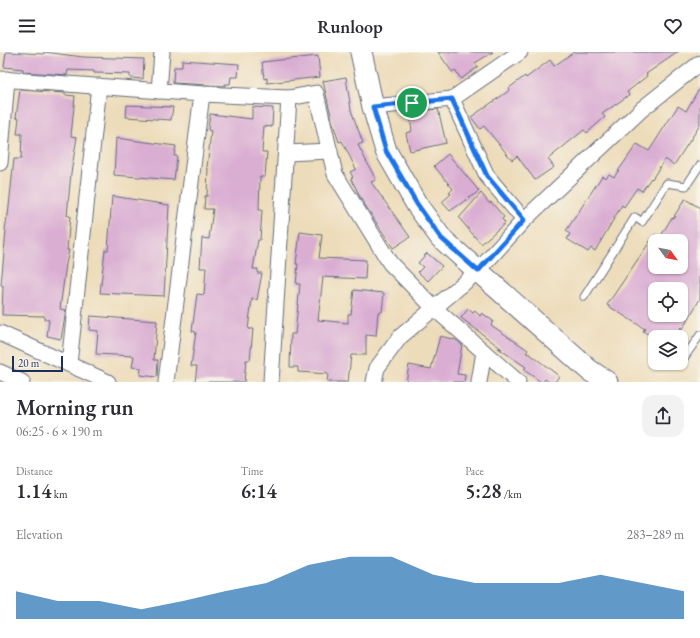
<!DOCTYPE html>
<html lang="en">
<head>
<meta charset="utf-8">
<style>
	:root { --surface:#fff; --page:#f2f2f3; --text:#2b2b33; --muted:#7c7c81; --accent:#1f6fb2 }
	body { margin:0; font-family:"EB Garamond",serif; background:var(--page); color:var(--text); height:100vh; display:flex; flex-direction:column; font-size:15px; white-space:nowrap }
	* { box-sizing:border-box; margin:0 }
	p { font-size:13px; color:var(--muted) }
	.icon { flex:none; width:22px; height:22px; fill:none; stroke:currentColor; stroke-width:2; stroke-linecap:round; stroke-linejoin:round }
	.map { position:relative; height:330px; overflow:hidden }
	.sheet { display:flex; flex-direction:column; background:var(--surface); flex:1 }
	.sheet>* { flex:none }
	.needle { width:26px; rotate:123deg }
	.tools { position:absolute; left:648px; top:182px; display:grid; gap:8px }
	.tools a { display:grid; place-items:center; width:40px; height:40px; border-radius:8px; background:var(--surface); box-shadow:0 1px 3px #0004; font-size:20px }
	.scale { position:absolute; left:12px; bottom:10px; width:51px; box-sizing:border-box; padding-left:4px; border:2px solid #1b2f5e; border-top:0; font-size:11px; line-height:14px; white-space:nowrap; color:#1b2f5e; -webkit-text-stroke:3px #f7f3e8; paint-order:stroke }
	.pin { position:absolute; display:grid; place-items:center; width:34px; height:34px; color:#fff; margin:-17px; border:2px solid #fff; border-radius:50%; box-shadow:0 1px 4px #0007 }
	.round { display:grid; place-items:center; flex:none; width:42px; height:42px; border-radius:12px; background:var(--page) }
	.summary { display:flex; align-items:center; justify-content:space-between; height:68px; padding:0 16px }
	h1 { font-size:22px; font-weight:600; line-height:30px }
	.stats { display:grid; grid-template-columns:repeat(3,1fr); gap:6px; height:68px; padding:4px 16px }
	.stats div { display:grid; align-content:center }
	.stats b { font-size:20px; font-weight:600 }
	.stats small { font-size:11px; font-weight:400 }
	.stats p { font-size:11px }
	.chart { height:112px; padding:8px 16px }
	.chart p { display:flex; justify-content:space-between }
	.chart svg { width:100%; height:72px; margin-top:4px; fill:var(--accent); opacity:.7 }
	header { display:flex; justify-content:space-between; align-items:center; height:52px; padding:0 16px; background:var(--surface); font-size:18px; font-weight:600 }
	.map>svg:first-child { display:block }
</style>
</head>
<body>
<header><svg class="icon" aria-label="menu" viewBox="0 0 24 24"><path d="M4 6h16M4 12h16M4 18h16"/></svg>Runloop<svg class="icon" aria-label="heart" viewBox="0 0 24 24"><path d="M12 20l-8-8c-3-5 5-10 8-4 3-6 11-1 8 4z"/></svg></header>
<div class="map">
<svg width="700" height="330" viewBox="0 0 700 330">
	<rect width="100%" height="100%" fill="#f7f3e8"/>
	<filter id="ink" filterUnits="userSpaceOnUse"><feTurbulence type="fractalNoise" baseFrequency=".025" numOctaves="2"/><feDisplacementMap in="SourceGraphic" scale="8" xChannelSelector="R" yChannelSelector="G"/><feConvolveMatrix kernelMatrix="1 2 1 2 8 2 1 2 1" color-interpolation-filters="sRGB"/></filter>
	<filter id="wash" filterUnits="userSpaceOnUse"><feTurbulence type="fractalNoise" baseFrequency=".012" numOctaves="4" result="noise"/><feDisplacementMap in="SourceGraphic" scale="16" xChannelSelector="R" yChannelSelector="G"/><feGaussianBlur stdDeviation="0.9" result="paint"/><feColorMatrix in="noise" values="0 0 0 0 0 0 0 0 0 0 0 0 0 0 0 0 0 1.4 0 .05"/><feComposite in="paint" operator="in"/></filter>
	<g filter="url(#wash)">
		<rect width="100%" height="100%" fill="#eddcb9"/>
		<g id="blocks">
			<g fill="#daaed3" fill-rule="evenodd">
				<path d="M6,0L44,2V0L83,5L144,7L143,27L130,26V22L94,21V19L68,18L67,23L23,20V17L4,15Z"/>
				<path d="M438,0H493L475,11L478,15L461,27L455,18L452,20Z"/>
				<path d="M574,0H678L646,22L647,24L627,40L629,43L602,62L605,65L587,81L584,78L548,107L554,115L535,128L517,104L512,108L484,74L480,77L471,65L510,38L509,36L525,24L526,26L550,8L554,14Z"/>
				<path d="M318,4L320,25L267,31V26L264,27L262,10Z"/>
				<path d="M182,8L239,12L238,25H231L230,32H225V34L173,31L174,15H182Z"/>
				<path d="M346,25L351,58L363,91L358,93L376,128L371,130L410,185L393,196L361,147L351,126L353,125L350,120L356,117L342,89L339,90L333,72L323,29Z"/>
				<path d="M700,35V73L674,113L665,107L652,127L651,126L642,139L637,136L624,155L622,153L595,199L591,196L588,200L567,187L570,182L566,179L602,124L606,126L609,122L614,125L637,92L649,99L678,54L686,59Z"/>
				<path d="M20,38L65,41V43L75,44L71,84L77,85L71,121L67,164H70L67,198H69L66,212L60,257L66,258L61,287L47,284L49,268L44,267V264L2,263L3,234L1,233L6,179L5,178L7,164H8L14,107H21L22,82H17L19,66L16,65Z"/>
				<path d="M127,53L173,55L171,68L126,65Z"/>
				<path d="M252,55L273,56L272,75L264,74L262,100H267L265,125H260L259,158H262L260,188H258L253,217H258L257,221H262L257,248L252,247L248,277H253L250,308H246L244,330H195L197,314H191L196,280L192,279L197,242L204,243L206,216H200L202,186L209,187L213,157H204L205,144H207L208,116H207L211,79L208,78L210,62L252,67Z"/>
				<path d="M438,57L446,91L410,99L406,81L412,79L410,66L421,64L420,59Z"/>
				<path d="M116,86L176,94L174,104H177L174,128L114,123Z"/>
				<path d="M448,102L479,139L450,159L442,150L451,142L449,141L453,137L434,114Z"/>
				<path d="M481,141L489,151L491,150L504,165L502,167L505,171L481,192L459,166Z"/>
				<path d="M112,144L169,153L164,244L100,241L105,198H108Z"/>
				<path d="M685,147L700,156V247L681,279V275L675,285H652L643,279L645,277L607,253L655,182V215H681V189H658L672,165L673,166ZM655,237H681V263H655Z"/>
				<path d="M300,180L322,183L319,206L366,208L365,227L323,225L318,268L348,271V262H351L354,238L384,241L382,260H378L376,284L366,283V303H351L348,330H327L328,322L298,320V315H290L291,282H295L300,232H296L298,212H296Z"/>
				<path d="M427,201L442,214L428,229L418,220L423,215L418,211Z"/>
				<path d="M468,257L473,261L475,259L480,264L482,261L493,269L491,273L528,298L526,301L530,302L559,324L555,330H549L545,327L543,330H541L524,318L526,315L498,296L502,297L461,266Z"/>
				<path d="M90,264L157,269L154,308H158L157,325L140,323L141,316L132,315L134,304L96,302L98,279L89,278Z"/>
				<path d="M440,284L456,288L462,293L457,322L465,323L464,330H406L409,313L431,317Z"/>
			</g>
		</g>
	</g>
	<g filter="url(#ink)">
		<use href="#blocks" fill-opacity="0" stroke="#646c7e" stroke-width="1"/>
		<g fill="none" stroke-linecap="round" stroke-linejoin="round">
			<defs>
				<g id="lane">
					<path d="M584,245L635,165L642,170L667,131L686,134L700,113"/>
					<path d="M682,309L700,283"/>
				</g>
				<g id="street">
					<path d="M0,27L202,42L289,46L316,41L335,122L390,211L434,256L518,330"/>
					<path d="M159,39L162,0"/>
					<path d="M452,47L487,124L524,168"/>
					<path d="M373,55L452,47L520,0"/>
					<path d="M286,101L330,99"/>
					<path d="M0,111L7,27"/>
					<path d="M0,281L108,330"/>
					<path d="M69,312L99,34"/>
					<path d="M0,320L22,330"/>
					<path d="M166,330L202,42"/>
					<path d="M271,330L289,46"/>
					<path d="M374,330L377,316L400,285L478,219L524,168L642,57L700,11"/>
					<path d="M479,330L484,300"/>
				</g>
				<path id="secondary" d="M361,0L373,55L386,99L417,153L441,186L589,318L607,330"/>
			</defs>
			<use href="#lane" stroke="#646c7e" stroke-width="9"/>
			<use href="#street" stroke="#646c7e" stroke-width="17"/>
			<use href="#secondary" stroke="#646c7e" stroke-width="23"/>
			<use href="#lane" stroke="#fff" stroke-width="7"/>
			<use href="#street" stroke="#fff" stroke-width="15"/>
			<use href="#secondary" stroke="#fff" stroke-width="21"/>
		</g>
	</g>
	<g fill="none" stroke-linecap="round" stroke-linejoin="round" filter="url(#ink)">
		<defs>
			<path id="route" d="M452,47L487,124L524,168L478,219L441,186L417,152L386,99L373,55Z"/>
		</defs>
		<use href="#route" stroke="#fff" stroke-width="8"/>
		<use href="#route" stroke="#1a73e8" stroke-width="5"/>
	</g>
</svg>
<div class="tools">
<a><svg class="needle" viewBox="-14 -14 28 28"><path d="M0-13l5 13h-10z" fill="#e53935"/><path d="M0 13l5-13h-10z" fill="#7c7c81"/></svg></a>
<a><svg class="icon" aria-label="locate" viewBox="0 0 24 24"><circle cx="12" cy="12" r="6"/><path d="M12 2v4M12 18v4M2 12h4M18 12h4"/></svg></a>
<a><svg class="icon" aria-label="layers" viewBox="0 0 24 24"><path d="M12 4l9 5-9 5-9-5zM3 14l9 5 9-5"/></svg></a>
</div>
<div class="scale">20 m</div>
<div class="pin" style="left:412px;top:51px;background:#1e9e55"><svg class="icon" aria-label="arrive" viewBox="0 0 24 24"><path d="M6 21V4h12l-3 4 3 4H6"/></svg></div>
</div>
<section class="sheet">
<div class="summary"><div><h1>Morning run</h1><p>06:25 · 6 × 190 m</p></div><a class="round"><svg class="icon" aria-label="share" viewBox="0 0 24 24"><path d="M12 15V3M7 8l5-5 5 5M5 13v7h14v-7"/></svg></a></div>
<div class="stats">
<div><p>Distance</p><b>1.14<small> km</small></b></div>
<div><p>Time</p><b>6:14</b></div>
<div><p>Pace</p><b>5:28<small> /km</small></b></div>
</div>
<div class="chart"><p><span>Elevation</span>283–289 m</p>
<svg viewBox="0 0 160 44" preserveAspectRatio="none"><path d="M0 44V27L10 33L20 33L30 38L40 33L50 27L60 22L70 11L80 6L90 6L100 17L110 22L120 22L130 22L140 17L150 22L160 27V44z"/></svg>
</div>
</section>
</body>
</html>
